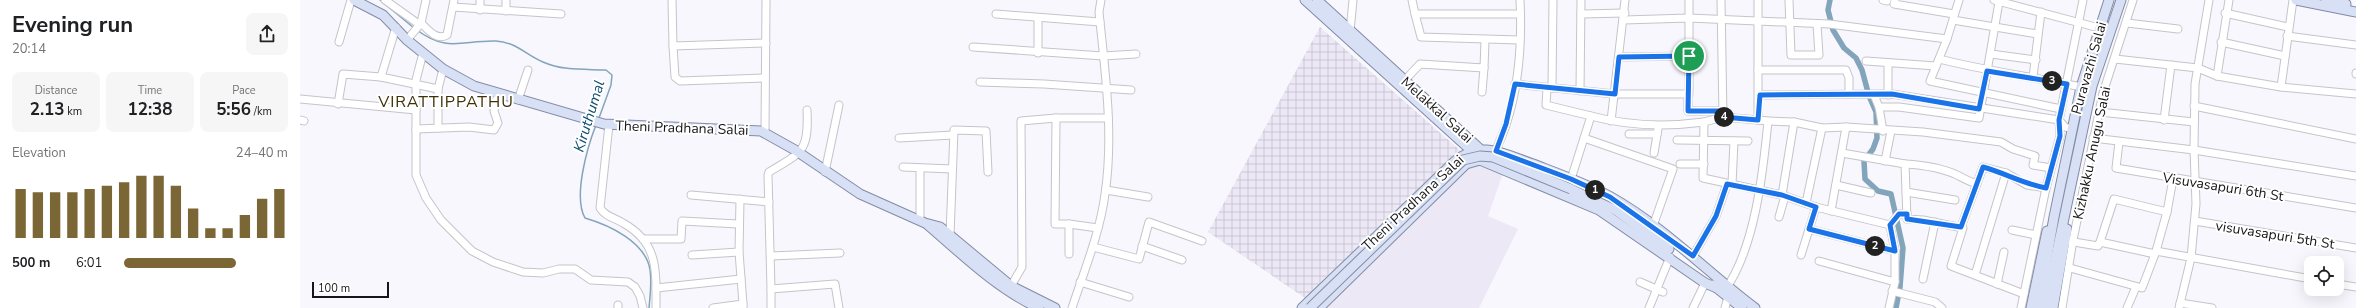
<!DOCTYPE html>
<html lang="en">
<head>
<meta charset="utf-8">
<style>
	:root { --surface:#fff; --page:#f6f6f6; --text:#202124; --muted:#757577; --accent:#7a6735 }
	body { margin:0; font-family:"Nunito Sans",sans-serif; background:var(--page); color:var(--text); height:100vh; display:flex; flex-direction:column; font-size:15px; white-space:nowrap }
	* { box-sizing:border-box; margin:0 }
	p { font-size:13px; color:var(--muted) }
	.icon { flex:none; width:22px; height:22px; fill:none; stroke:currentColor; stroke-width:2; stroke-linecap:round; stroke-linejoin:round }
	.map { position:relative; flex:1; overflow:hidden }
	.drawer { display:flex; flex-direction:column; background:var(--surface); width:300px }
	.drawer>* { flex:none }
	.buttons { position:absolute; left:2004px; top:256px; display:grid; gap:8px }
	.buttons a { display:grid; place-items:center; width:40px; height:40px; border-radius:8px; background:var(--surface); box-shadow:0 4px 16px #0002; font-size:20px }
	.scale { position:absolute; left:12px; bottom:10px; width:77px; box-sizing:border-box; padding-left:4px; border:2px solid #161618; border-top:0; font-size:11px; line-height:14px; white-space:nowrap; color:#161618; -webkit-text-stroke:3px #fff; paint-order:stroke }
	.pin { position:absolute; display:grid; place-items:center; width:34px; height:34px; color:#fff; margin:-17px; border:2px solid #fff; border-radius:50%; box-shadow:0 1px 4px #0007 }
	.km { position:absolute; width:20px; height:20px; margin:-10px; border-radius:50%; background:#222; color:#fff; font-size:11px; line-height:20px; text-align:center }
	.round { display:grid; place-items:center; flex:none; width:42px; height:42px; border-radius:8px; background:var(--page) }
	.head { display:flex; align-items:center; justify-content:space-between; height:68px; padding:0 12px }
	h1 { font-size:22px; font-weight:700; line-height:30px }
	.figures { display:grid; grid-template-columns:repeat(3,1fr); gap:6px; height:68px; padding:4px 12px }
	.figures div { display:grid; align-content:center; border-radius:8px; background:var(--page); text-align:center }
	.figures b { font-size:17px; font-weight:700 }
	.figures small { font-size:11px; font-weight:400 }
	.figures p { font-size:11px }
	.chart { height:112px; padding:8px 12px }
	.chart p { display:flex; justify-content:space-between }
	.chart svg { width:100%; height:72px; margin-top:4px; stroke:var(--accent); stroke-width:6 }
	ul { padding:0 12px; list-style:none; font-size:13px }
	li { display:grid; grid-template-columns:64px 48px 1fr; align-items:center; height:30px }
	li i { height:10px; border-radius:5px; background:var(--accent) }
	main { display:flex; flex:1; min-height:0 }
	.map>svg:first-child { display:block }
</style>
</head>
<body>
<main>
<section class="drawer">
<div class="head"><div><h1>Evening run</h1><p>20:14</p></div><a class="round"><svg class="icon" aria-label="share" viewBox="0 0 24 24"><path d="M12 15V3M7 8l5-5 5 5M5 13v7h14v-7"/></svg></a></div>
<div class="figures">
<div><p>Distance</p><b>2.13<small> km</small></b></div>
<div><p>Time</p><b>12:38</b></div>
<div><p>Pace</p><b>5:56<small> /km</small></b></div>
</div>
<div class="chart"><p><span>Elevation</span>24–40 m</p>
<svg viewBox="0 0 160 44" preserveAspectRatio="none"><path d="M5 44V14M15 44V16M25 44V16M35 44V16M45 44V14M55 44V12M65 44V10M75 44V6M85 44V6M95 44V12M105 44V26M115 44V38M125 44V38M135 44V30M145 44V20M155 44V14"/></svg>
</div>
<ul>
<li><b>500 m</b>6:01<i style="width:68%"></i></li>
</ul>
</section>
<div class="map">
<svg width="2056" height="308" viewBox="0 0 2056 308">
	<defs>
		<pattern id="industrial-grid" width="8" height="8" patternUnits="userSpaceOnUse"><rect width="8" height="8" fill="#ece8f6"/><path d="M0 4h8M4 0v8" fill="none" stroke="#cac6d2"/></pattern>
	</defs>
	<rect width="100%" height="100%" fill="#f8f7fd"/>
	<path fill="#ece8f6" d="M1180,164L1203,173L1188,216L1218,229L1179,308H1025L1170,167Z"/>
	<path fill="url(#industrial-grid)" d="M1020,27L1162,152L1008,300L908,232Z"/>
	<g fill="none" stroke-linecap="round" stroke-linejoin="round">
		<g stroke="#82a5bc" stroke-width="1.5">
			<path d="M80,0L114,28"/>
			<path d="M117,30C147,53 163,40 196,41C216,42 226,55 243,62C263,71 285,69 306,70L312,75L311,85L299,118"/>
			<path d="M296,125C287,148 273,197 285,218C309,225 346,242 350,270C352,282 350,296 349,308"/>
		</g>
		<path stroke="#82a5bc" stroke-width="5.5" d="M1530,0L1528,10L1533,30L1544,48L1556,58L1562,70L1569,96L1576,112L1577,138L1573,149L1564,161L1565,179L1578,191L1591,194L1603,248L1600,287L1596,308"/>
		<defs>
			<g id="minor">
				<path d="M85,0L120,25"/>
				<path d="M180,0V10"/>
				<path d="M372,0L373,46L466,43"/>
				<path d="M1112,0L1115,14"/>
				<path d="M1421,0L1423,117"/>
				<path d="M1489,0L1491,55H1519L1517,24"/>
				<path d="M1583,0L1587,1"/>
				<path d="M1595,0L1594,4L1654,14"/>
				<path d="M1659,0L1647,39L1630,81L1761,109"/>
				<path d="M1694,0L1799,28"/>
				<path d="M153,7L261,14"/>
				<path d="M206,11V0"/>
				<path d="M1925,13L1988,27"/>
				<path d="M696,14L800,22"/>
				<path d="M1281,14L1325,13"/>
				<path d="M1324,20L1389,18L1529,24L1647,39"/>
				<path d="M1653,20L1737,34"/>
				<path d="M121,23C128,30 137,41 147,35L154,0"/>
				<path d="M1827,23L1878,29"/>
				<path d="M96,27L81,77L138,89"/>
				<path d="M1050,31L1053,0"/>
				<path d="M1987,36L2056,45"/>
				<path d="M107,40L121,23L126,0"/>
				<path d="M1219,40L1121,37L1115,14H1220"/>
				<path d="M39,42L51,0"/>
				<path d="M1921,42L1985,56"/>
				<path d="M373,46L375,77L380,81L465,78"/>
				<path d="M673,47L803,56L836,54"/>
				<path d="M123,53L116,80V175L126,198L141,220L172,251L193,262L223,272L243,273L259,269H275L291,280L328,282L335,287L340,296L343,308"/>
				<path d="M738,53V18"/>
				<path d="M1691,54L1736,60"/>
				<path d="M1319,57L1389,56"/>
				<path d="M1639,59C1686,71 1734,77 1781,87"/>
				<path d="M1815,59L1898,68L1917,76L1981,87L2056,94"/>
				<path d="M1566,61L1636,66"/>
				<path d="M1458,70H1546L1549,78V94"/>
				<path d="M2056,74V73"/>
				<path d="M1917,76L1929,0"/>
				<path d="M1733,77L1741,12"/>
				<path d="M1105,80L1120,64L1184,68L1185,40"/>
				<path d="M680,82L744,84L831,90"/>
				<path d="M1215,84L1315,94H1389V0"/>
				<path d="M1981,87L1993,0"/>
				<path d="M1247,88L1246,105L1291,116"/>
				<path d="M1252,88L1253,0"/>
				<path d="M1280,91L1281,0"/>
				<path d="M1182,92L1184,68"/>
				<path d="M1388,94V111H1423"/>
				<path d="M1460,95L1592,94L1759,120L1765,127L1772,129"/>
				<path d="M1574,95L1579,107L1583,131"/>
				<path d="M1588,95V63"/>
				<path d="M0,99L116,110"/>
				<path d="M218,100L228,70"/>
				<path d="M38,104L43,74L81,77"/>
				<path d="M1894,106L2056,139"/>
				<path d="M1579,107H1599L1679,118L1699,2"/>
				<path d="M507,110C509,152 502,152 469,172L468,175L471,289L535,284L539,308"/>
				<path d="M1800,112L1894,122"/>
				<path d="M0,120L4,121"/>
				<path d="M1458,120L1423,117L1404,122L1403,178L1482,195L1516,207L1590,225L1595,251V282L1589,308"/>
				<path d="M1864,120L1871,65"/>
				<path d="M1311,121L1325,0"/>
				<path d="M1468,121L1494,122L1522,128L1546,127L1623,132L1701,142L1713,149L1735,156L1733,165L1751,168"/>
				<path d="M309,125L300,208C306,217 313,217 323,223C359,243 356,271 356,308"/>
				<path d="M138,128V89L143,69"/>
				<path d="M116,129L169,127L194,130L198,123L194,111L198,93"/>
				<path d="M465,133L466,0"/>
				<path d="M1329,134H1357"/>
				<path d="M599,138L653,135"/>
				<path d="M1793,138L1894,150L2056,176"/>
				<path d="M1377,140L1448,141"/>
				<path d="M1819,142L1816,168L2056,208"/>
				<path d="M1196,151C1199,142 1203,134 1206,125C1219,86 1222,40 1220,0"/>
				<path d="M1354,153L1358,129"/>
				<path d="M1542,153L1605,164L1607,219L1623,220L1663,228L1651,266L1724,294"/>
				<path d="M1585,161L1591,131"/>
				<path d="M1380,164H1404"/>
				<path d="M1605,164C1622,165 1642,168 1657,175C1665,179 1670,182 1677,184"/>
				<path d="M603,167L652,169"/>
				<path d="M620,168V220"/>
				<path d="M525,172L539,105"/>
				<path d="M1706,173L1727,185L1746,188"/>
				<path d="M1271,179L1284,138"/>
				<path d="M1432,184L1434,141"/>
				<path d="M1536,185L1571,193"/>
				<path d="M806,190L848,197"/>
				<path d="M1606,192L1655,200"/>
				<path d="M391,195L469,202"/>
				<path d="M1482,195L1494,122"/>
				<path d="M440,199L439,252L443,304"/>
				<path d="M1506,203L1522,128"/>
				<path d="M1531,211L1546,127"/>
				<path d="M1867,212L1873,179"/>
				<path d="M1479,217L1485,196"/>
				<path d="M1895,221L2056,248"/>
				<path d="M769,224L798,228"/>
				<path d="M1590,225L1599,214H1607"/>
				<path d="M1353,226L1373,169L1284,138L1291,116C1328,126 1366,127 1404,122"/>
				<path d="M1661,227L1683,167L1706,173L1675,275"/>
				<path d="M1509,229L1595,251"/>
				<path d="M1712,230L1736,235"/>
				<path d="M650,235L654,130L686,131L688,172"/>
				<path d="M343,239H381L382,221L438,224"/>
				<path d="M1768,241L1798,246L1800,242L1855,254L1856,251L2011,279"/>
				<path d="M1800,242L1814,199L1867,212L1856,251"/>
				<path d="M842,246L882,260"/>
				<path d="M793,247L839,259L849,222L902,241"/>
				<path d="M769,254V224H755L756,118H808"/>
				<path d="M392,255L439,252"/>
				<path d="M1501,255L1516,207"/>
				<path d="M471,256L540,253"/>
				<path d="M1393,256L1416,216L1427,184"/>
				<path d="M1519,261L1595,282"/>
				<path d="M1770,268L1842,288L1855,254"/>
				<path d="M1623,279L1635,222"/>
				<path d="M780,282L829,297"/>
				<path d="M1340,282L1363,292"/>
				<path d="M1697,284L1704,252"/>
				<path d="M2037,284L2056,287"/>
				<path d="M711,286L722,267L721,121L756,118"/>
				<path d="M356,288L441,279"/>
				<path d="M471,289V308"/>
				<path d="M1425,290C1455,248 1463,173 1468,121L1458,120V0"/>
				<path d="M1592,291L1635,302L1642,308"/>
				<path d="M1880,303L1912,308"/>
				<path d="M318,305V308"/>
				<path d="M413,308L443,304V307"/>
				<path d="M772,308C784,271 800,233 805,194C814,134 805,72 799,12L801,0"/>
				<path d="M1349,308L1370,257"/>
				<path d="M1393,308L1405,283"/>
				<path d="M1425,308L1428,297"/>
				<path d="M1721,308L1746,188L1760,136L1759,120L1783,0"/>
				<path d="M1762,308L1773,240L1803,93L1833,0"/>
				<path d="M1827,308L1836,287"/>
				<path d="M1879,308L1891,258L1896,204L1894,150L1895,84L1909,0"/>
			</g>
			<g id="major">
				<path d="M54,0L83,15L107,40L143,69L174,86L304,124L461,131L495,150L560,194L625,223L640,227L711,286L755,308"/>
				<path d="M1005,0L1175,154"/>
				<path d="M1017,0L1180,149V152"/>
				<path d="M1996,0L2056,12"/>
				<path d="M2026,0L2046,4"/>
				<path d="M1271,189L1317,211L1369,249"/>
				<path d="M628,225C662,254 697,289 739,308"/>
				<path d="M1413,285L1442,308"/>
				<path d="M1002,308L1154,162C1181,139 1204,154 1233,164C1259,174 1287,184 1311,197C1364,227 1407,272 1455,308"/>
				<path d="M1019,308L1166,164L1180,160L1299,210L1405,283L1417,288"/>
				<path d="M1731,308L1747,231"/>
				<path d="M1738,308L1754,217L1781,87L1809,0"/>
				<path d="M1745,308L1792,86L1821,0"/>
				<path d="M1753,308L1767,229"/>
			</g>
		</defs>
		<use href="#minor" stroke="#c5c4ca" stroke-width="9"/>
		<use href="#major" stroke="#838ca4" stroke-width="11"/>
		<use href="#minor" stroke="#fff" stroke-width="7"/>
		<use href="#major" stroke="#d7e0f5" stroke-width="9"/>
		<defs>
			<path id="major-bridge" d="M1010,308L1163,160L1180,156L1193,157L1271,189"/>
		</defs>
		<use href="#major-bridge" stroke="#838ca4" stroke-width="11" stroke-linecap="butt"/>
		<use href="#major-bridge" stroke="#d7e0f5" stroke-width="9"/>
	</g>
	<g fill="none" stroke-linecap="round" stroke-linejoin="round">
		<defs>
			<path id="route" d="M1389,56L1388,111H1423V117L1458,120L1460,95L1592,94L1679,109L1687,71L1767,84L1759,120L1760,136L1746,188C1724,184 1705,173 1683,167L1661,227L1607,219V214H1599L1590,225L1595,251L1509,229L1516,207L1482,195L1427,184L1416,216L1393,256L1310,197L1271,179L1196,151L1206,124L1215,84L1315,94L1319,57Z"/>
		</defs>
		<use href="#route" stroke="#fff" stroke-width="8"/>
		<use href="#route" stroke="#1a73e8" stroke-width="5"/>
	</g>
	<g text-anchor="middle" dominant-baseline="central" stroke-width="4" stroke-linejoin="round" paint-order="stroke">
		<g font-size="14" fill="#161618" stroke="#fff">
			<text transform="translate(1789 68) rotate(-74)">Puravazhi Salai</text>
			<text transform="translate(1137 110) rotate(42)">Melakkal Salai</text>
			<text transform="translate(382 128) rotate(2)">Theni Pradhana Salai</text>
			<text transform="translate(1792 153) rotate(-78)">Kizhakku Anugu Salai</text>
			<text transform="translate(1923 187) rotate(9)">Visuvasapuri 6th St</text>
			<text transform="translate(1113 203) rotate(-43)">Theni Pradhana Salai</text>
			<text transform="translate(1975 235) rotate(9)">visuvasapuri 5th St</text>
		</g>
		<g font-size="15" font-style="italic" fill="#104f6f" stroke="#fff">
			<text transform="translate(289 116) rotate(-73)">Kiruthumal</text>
		</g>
		<g font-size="16" letter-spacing="1" fill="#3e2f05" stroke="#fff">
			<text x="146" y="102">VIRATTIPPATHU</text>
		</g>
	</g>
</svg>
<div class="buttons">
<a><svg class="icon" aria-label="locate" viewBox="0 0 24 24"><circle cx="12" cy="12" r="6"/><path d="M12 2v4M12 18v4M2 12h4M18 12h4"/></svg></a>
</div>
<div class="scale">100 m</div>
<div class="pin" style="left:1389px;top:56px;background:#1e9e55"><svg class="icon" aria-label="arrive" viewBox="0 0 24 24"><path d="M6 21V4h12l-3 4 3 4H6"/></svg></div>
<b class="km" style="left:1295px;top:190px">1</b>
<b class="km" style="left:1575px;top:246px">2</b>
<b class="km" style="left:1752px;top:81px">3</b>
<b class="km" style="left:1424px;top:117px">4</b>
</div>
</main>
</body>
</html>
